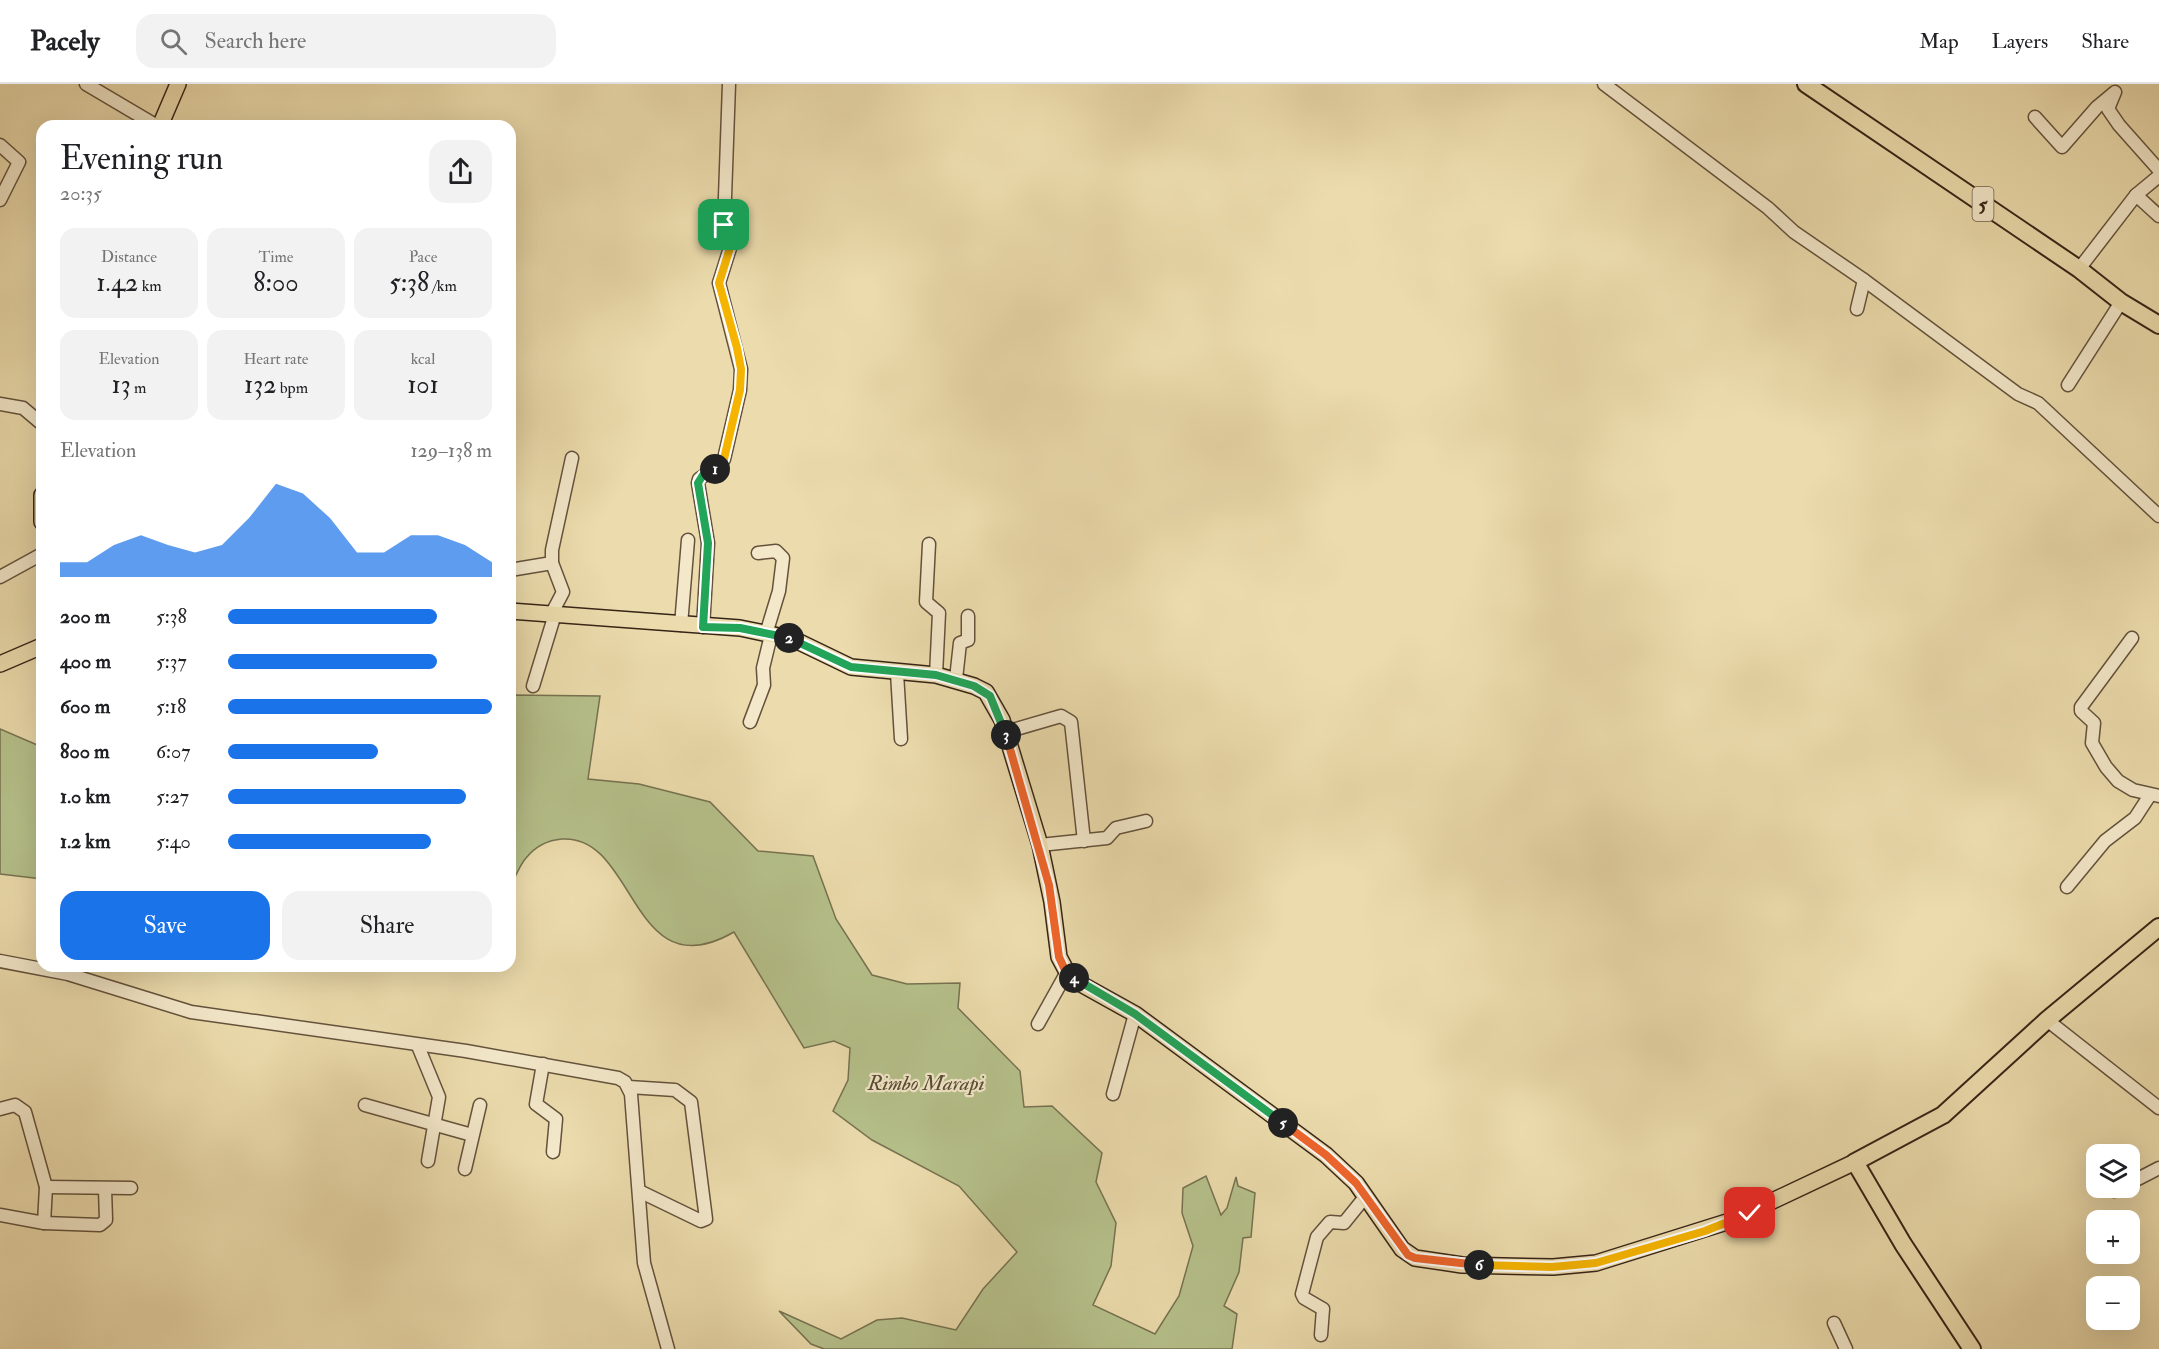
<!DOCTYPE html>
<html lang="en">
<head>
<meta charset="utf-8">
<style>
	:root { --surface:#fff; --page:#f2f2f2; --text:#202124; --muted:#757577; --line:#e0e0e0; --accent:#1a73e8 }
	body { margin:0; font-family:"IM FELL Double Pica",serif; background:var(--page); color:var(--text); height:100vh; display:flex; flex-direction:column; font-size:22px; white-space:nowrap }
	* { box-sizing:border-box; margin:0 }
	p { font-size:20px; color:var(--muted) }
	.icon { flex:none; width:33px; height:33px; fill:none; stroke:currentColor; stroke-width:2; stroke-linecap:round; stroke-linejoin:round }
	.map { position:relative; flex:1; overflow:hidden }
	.sheet { position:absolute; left:36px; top:36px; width:480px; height:852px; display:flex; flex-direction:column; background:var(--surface); border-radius:18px; box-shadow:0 6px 24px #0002 }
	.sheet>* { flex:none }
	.tools { position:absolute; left:2086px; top:1060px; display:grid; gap:12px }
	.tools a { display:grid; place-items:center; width:54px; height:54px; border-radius:12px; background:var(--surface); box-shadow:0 6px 24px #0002; font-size:30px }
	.pin { position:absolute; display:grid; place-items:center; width:51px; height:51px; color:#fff; margin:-26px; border-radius:12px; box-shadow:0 3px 9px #0006 }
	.km { position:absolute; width:30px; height:30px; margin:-15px; border-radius:50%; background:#222; color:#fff; font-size:16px; line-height:30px; text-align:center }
	.round { display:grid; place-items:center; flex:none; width:63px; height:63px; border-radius:18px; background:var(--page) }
	.headline { display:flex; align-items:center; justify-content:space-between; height:102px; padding:0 24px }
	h1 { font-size:33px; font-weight:600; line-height:45px }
	.metrics { display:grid; grid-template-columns:repeat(3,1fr); gap:9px; height:102px; padding:6px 24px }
	.metrics div { display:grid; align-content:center; border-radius:15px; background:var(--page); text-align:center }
	.metrics b { font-size:26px; font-weight:600 }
	.metrics small { font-size:16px; font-weight:400 }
	.metrics p { font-size:16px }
	.chart { height:168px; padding:12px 24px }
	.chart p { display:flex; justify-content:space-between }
	.chart svg { width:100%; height:108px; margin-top:6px; fill:var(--accent); opacity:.7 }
	.button { display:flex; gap:12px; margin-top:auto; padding:12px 24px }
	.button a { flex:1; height:69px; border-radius:18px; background:var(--accent); color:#fff; font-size:24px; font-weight:600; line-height:69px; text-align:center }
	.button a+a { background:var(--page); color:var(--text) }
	ul { padding:0 24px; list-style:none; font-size:20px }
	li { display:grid; grid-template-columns:96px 72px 1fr; align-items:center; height:45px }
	li i { height:15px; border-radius:8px; background:var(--accent) }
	header { display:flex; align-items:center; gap:36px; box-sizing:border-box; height:84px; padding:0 30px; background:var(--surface); border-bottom:2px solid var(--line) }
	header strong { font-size:28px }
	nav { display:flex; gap:33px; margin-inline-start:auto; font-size:21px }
	.search { width:420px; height:54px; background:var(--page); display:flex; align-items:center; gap:15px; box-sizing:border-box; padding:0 21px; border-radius:18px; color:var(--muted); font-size:22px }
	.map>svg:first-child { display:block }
</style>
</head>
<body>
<header>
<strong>Pacely</strong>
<div class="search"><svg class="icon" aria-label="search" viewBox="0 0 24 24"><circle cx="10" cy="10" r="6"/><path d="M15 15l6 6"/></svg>Search here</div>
<nav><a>Map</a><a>Layers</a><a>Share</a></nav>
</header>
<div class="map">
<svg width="2159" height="1265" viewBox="0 0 2159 1265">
	<rect width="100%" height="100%" fill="#ecdcad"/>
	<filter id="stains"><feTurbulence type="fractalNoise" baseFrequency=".00333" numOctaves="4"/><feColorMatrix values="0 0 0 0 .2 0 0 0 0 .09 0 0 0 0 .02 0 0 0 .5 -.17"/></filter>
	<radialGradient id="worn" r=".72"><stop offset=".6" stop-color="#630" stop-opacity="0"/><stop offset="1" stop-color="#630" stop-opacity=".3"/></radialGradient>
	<g fill="#b6c18b" stroke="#767251" stroke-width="1.5">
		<path d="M510,611L600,612L588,695L639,700L710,718L758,767L813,772L836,835L872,891L907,900L960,899L958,924L1020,987L1024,1023L1052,1022L1102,1069L1096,1098L1116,1139L1111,1182L1093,1221L1155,1250L1179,1212L1193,1162L1182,1129L1183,1104L1206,1092L1221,1131L1227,1124L1236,1093L1238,1102L1255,1109L1251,1153L1243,1154L1239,1188L1224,1222L1237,1230L1232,1265H824L811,1260L779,1227L841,1255L877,1236L902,1234L956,1246L983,1205L1017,1168L959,1102L872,1056L833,1027L848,996L850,964L834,957L804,964L734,848C630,908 637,750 562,755C548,756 535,763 526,774C519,782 516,793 510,802Z"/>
		<path d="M0,645L42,663V795L0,790Z"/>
	</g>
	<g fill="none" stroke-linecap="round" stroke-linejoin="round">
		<defs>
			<g id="minor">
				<path d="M86,0L157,42"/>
				<path d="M1604,0L1768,124L1794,148L1864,196L2018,310L2038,319L2159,432"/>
				<path d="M2035,33L2062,63L2097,23L2115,8L2108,25L2119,41L2159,86"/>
				<path d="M0,61L19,78L0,116"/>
				<path d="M2136,111L2159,132"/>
				<path d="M2079,185L2136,111L2159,92"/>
				<path d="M1857,225L1864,196"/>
				<path d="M2068,301L2121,218"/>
				<path d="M0,320L23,324L42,340"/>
				<path d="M929,460L926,518L939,529L936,591"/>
				<path d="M758,469L776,467L783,474L779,507L766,550"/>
				<path d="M510,486L552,479"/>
				<path d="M0,493L42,470"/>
				<path d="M552,529L563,508L552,479V466L572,374"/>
				<path d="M681,541L688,456"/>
				<path d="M703,543L708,459L698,399L699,395L720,381L724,375L740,306L741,285L719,199L730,164L724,141L729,0"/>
				<path d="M2132,554L2081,623V627L2094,639L2092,659L2106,683L2118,697L2133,706L2159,712"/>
				<path d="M897,589L901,655"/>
				<path d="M956,595L960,559L968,556V532"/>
				<path d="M533,602L555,530"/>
				<path d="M750,638L764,601L763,584L771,551"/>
				<path d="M1006,648L1061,632L1071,638L1084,757"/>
				<path d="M1040,761L1107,754L1116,744L1146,737"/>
				<path d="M2067,803L2105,757L2135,734L2150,711"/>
				<path d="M0,877L68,890L191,928L466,967L618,994L625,998L631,1010L644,1179L668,1265"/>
				<path d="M2047,936L2159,1024"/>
				<path d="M1038,940L1067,888"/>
				<path d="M418,962L439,1013L428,1077"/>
				<path d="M543,980L536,1020L556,1035L553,1068"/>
				<path d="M629,1003L675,1006L691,1018L706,1135L701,1137L639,1107"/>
				<path d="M1113,1010L1135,930"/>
				<path d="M365,1021L472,1051"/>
				<path d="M0,1025L15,1021L25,1028L46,1103L44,1139"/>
				<path d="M465,1085L480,1021"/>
				<path d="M2130,1099L2159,1084"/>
				<path d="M46,1103L131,1104"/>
				<path d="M2114,1107L2120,1104"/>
				<path d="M0,1131L44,1139L100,1141L106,1136L105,1105"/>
				<path d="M1834,1239L1846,1265"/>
				<path d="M1321,1251L1323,1225L1304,1214L1302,1210L1317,1153L1330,1138L1344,1139L1365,1113"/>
			</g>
			<g id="major">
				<path d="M160,42L178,0"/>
				<path d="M42,411V438"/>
				<path d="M510,527L740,544L793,555L851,583L936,591L974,602L986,608L1002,636L1040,761L1052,818L1059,873L1067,888L1081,900L1135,930L1326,1071L1356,1099L1402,1165L1415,1174L1462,1181L1503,1182L1553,1183L1596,1179L1730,1137L1855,1078"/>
				<path d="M0,580L42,562"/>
			</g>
			<g id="highway">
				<path d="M1806,0L2079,185L2121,218L2159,241"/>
				<path d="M1972,1265L1903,1160L1855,1078L1943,1031L2047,936L2159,843"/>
			</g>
		</defs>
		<use href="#minor" stroke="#64523c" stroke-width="15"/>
		<use href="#major" stroke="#362417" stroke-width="18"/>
		<use href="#highway" stroke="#362417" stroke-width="20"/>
		<use href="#minor" stroke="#f3e8ca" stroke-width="12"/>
		<use href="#major" stroke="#ecdcad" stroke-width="15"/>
		<use href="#highway" stroke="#ecdcad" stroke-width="16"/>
	</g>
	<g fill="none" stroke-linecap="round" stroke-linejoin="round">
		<defs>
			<path id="split-1" d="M715,385L724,375L740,306L741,285L737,264L719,199L730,164L724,141"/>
			<path id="split-2" d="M715,385L703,391L698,399L708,459L703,543L740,544L789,554"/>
			<path id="split-3" d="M789,554L851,583L936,591L974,602L990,612L1006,651"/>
			<path id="split-4" d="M1006,651L1049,801L1059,873L1066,888L1074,894"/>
			<path id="split-5" d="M1074,894L1135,930L1283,1039"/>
			<path id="split-6" d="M1283,1039L1326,1071L1356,1099L1408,1171L1415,1174L1479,1181"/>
			<path id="split-7" d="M1479,1181L1552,1183L1596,1179L1705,1147L1750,1129"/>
		</defs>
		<use href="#split-1" stroke="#fff" stroke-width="12"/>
		<use href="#split-2" stroke="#fff" stroke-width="12"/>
		<use href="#split-3" stroke="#fff" stroke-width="12"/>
		<use href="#split-4" stroke="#fff" stroke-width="12"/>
		<use href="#split-5" stroke="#fff" stroke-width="12"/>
		<use href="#split-6" stroke="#fff" stroke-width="12"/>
		<use href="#split-7" stroke="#fff" stroke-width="12"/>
		<use href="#split-1" stroke="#f5b400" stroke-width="8"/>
		<use href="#split-2" stroke="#22a559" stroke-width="8"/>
		<use href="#split-3" stroke="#22a559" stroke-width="8"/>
		<use href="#split-4" stroke="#f0652b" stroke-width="8"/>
		<use href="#split-5" stroke="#22a559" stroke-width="8"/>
		<use href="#split-6" stroke="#f0652b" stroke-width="8"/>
		<use href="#split-7" stroke="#f5b400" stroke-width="8"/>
	</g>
	<g text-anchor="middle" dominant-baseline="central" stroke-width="4.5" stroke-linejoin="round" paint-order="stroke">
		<rect fill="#f3e8ca" stroke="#6f5f4d" stroke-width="1.5" x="1972.5" y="103" width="21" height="34" rx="4.5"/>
		<g font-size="20" font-weight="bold" fill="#362417">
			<text x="1983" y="120">5</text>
		</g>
		<g font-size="21" font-style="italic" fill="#564b34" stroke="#f3e8ca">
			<text x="926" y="999">Rimbo Marapi</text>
		</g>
	</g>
	<rect width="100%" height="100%" filter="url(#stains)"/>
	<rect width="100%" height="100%" fill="url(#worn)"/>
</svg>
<div class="tools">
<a><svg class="icon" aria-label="layers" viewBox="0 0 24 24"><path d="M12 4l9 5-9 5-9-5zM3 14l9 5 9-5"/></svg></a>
<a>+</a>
<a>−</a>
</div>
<div class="pin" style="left:724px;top:141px;background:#1e9e55"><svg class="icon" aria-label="arrive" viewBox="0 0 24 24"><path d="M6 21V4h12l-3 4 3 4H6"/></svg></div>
<div class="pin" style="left:1750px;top:1129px;background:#d93025"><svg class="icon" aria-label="check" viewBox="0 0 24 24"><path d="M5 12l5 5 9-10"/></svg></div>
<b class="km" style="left:715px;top:385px">1</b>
<b class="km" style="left:789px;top:554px">2</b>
<b class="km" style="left:1006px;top:651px">3</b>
<b class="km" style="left:1074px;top:894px">4</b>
<b class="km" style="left:1283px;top:1039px">5</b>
<b class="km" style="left:1479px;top:1181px">6</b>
<section class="sheet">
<div class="headline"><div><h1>Evening run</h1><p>20:35</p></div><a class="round"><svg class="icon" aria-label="share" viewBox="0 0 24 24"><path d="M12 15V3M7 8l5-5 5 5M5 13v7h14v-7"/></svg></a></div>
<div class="metrics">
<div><p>Distance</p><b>1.42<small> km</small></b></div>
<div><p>Time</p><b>8:00</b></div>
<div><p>Pace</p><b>5:38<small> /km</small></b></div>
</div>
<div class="metrics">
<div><p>Elevation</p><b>13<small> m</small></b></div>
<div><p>Heart rate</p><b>132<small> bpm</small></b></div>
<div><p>kcal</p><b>101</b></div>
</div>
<div class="chart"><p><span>Elevation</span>129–138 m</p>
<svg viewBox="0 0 160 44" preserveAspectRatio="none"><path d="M0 44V38L10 38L20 31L30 27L40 31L50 34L60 31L70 20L80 6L90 10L100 20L110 34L120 34L130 27L140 27L150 31L160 38V44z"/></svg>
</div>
<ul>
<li><b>200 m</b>5:38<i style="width:79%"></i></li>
<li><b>400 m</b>5:37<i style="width:79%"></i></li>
<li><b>600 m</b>5:18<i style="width:100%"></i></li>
<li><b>800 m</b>6:07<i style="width:57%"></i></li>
<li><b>1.0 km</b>5:27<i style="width:90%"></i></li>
<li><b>1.2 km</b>5:40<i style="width:77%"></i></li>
</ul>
<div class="button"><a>Save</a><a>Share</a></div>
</section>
</div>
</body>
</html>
